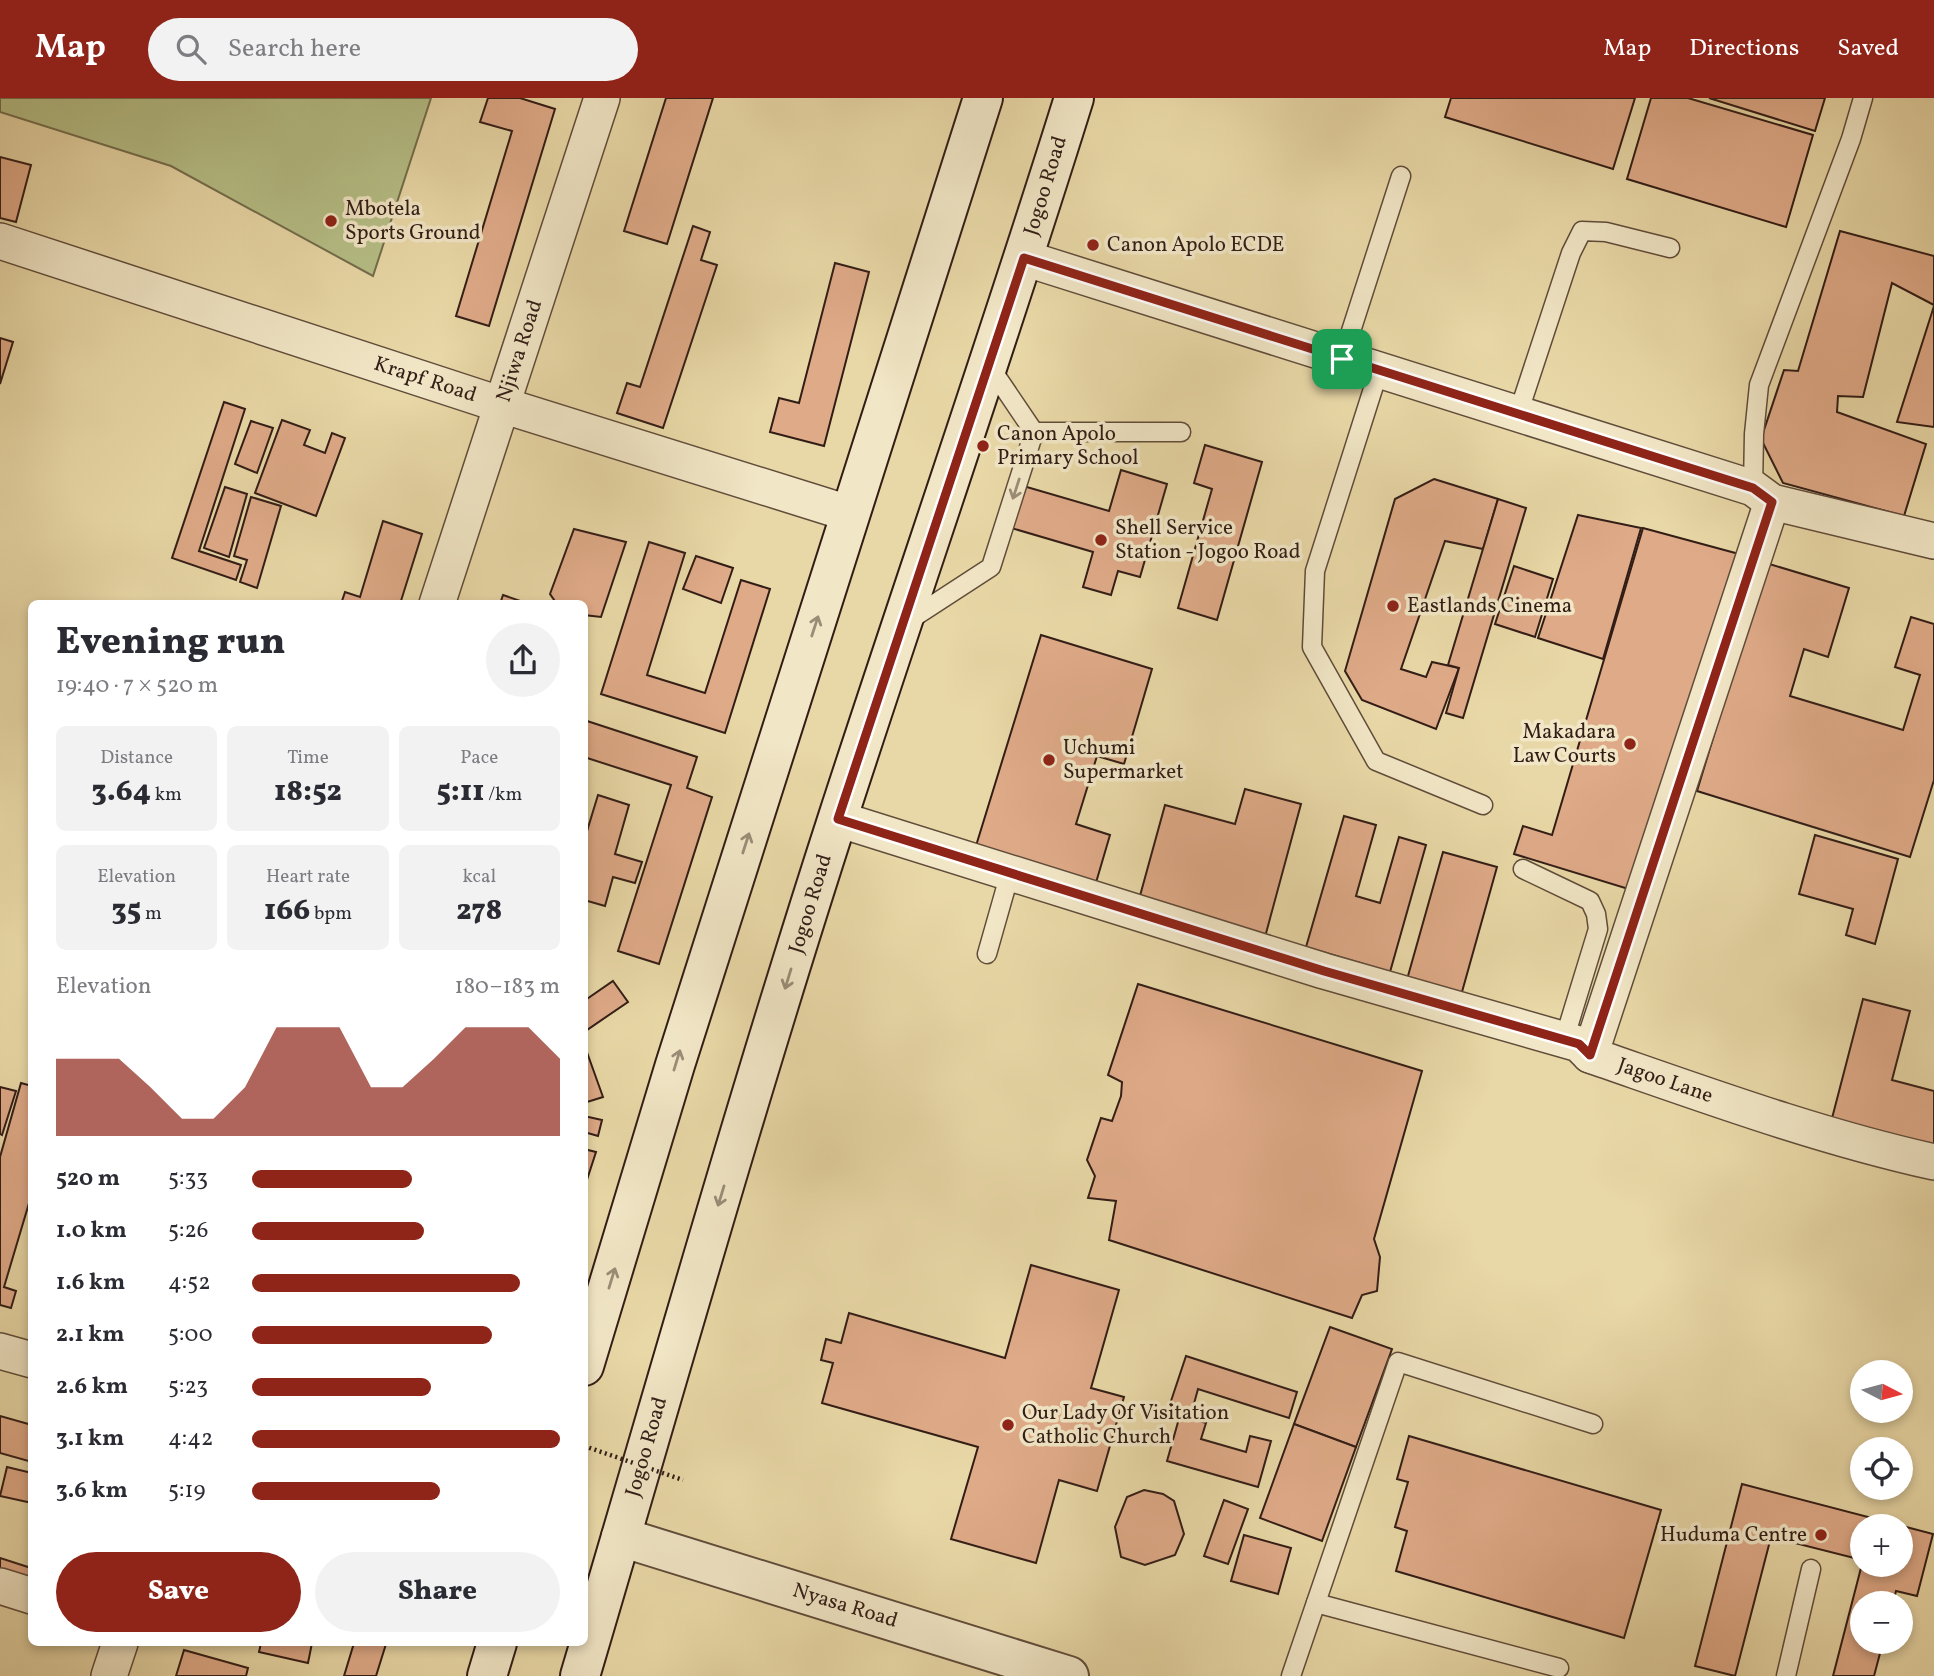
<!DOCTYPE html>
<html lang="en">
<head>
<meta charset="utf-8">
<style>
	:root { --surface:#fff; --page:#f2f2f3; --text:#2b2b33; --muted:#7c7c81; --accent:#8f2418 }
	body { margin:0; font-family:Vollkorn,serif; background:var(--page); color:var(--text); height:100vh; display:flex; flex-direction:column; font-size:26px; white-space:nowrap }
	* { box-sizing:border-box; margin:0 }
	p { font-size:23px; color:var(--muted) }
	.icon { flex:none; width:38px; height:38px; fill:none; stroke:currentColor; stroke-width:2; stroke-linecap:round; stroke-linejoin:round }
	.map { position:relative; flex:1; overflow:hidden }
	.details { position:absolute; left:28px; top:502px; width:560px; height:1046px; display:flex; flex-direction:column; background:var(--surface); border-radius:10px; box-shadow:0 4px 10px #0003 }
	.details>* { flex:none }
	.needle { width:46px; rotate:96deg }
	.fabs { position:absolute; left:1850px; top:1262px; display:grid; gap:14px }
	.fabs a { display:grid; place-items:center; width:63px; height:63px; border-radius:50%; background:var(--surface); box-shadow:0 4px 10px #0003; font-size:35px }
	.pin { position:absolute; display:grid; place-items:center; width:60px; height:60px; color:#fff; margin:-30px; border-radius:14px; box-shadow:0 4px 10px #0006 }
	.round { display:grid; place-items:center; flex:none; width:74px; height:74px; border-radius:37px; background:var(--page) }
	.summary { display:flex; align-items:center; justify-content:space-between; height:119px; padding:0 28px }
	h1 { font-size:38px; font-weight:800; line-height:52px }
	.metrics { display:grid; grid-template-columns:repeat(3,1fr); gap:10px; height:119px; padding:7px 28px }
	.metrics div { display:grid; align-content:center; border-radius:10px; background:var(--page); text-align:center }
	.metrics b { font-size:30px; font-weight:800 }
	.metrics small { font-size:19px; font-weight:400 }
	.metrics p { font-size:19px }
	.chart { height:196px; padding:14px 28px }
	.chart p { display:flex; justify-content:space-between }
	.chart svg { width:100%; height:126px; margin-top:7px; fill:var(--accent); opacity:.7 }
	.button { display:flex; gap:14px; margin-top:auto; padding:14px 28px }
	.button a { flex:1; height:80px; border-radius:42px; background:var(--accent); color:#fff; font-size:28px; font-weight:800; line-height:80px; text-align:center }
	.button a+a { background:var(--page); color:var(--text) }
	ul { padding:0 28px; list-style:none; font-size:23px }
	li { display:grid; grid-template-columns:112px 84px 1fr; align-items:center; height:52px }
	li i { height:18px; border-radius:9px; background:var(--accent) }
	header { display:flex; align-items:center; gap:42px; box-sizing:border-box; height:98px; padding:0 35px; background:var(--accent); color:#fff }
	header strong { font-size:33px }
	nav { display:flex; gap:38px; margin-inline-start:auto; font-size:24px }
	.search { width:490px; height:63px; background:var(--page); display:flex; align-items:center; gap:18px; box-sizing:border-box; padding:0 24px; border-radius:38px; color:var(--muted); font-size:26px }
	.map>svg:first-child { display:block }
</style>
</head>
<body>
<header>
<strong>Map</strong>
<div class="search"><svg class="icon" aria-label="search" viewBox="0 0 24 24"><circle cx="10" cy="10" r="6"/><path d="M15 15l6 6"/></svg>Search here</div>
<nav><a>Map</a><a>Directions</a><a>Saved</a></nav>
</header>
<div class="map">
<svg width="1934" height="1578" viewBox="0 0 1934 1578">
	<rect width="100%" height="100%" fill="#e9d8a7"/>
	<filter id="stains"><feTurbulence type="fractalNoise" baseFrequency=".00286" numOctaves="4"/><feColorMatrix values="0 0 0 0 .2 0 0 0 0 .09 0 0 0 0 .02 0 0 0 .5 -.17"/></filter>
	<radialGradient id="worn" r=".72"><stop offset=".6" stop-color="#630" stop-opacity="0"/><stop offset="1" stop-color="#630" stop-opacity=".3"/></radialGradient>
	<path fill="#b6bf87" stroke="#746e4e" stroke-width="2" d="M0,0H431L373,178L171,68L0,14Z"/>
	<g fill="#dfaa88" stroke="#321d16" stroke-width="2">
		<path d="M488,0H520L555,11L489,228L456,218L512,33L480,24Z"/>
		<path d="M666,0H713L667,146L624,133Z"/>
		<path d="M1451,0H1635L1613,71L1445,19Z"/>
		<path d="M1651,0H1688L1813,37L1786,129L1627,81Z"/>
		<path d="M1709,0H1825L1815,33Z"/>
		<path d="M0,59L31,67L16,124L0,120Z"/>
		<path d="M693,128L710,134L701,162L717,167L663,330L617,315L627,285L640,289Z"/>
		<path d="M1840,133L1934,158V207L1892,185L1863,299L1838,298L1837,314L1926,346L1904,418L1783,385L1761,341L1784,272L1798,273Z"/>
		<path d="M835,165L869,174L824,348L770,334L779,300L799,305Z"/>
		<path d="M1934,208V329L1897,324Z"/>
		<path d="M0,240L13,244L0,286Z"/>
		<path d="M224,304L245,311L199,453L241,467L236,482L172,460Z"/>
		<path d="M282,322L310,332L304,347L325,355L332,335L345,340L316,418L255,395Z"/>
		<path d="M251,323L273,330L257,375L235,366Z"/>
		<path d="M1205,347L1262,364L1217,522L1178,510L1212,391L1194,385Z"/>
		<path d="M1121,372L1167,386L1140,479L1118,473L1111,497L1083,489L1093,454L1008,429L1020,387L1109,413Z"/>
		<path d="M1434,381L1498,401L1483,451L1445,443L1401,571L1426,579L1432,564L1459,570L1436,631L1362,602L1345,573L1395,401Z"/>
		<path d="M225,389L247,396L229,459L204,450Z"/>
		<path d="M251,399L281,408L257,490L240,484L247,462L234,458Z"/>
		<path d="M1498,401L1526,410L1463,620L1446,615L1459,570L1448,567Z"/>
		<path d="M1578,417L1641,430L1603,561L1538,540Z"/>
		<path d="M383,423L422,436L400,506H341L345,494L360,499Z"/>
		<path d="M1643,430L1739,456L1635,793L1514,756L1523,728L1552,737Z"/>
		<path d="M574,431L626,444L601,519L584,517V506H557L550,496Z"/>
		<path d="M649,444L685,455L647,577L705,595L741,482L770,491L725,635L601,596Z"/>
		<path d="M696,458L733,470L721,505L683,491Z"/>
		<path d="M1766,465L1849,490L1828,559L1804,551L1790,598L1903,632L1920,577L1895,569L1911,519L1934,526V682L1910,759L1697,693Z"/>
		<path d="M1514,468L1553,481L1535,539L1495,526Z"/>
		<path d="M503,497L529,506H500Z"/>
		<path d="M1041,537L1152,571L1124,666L1097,658L1076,726L1110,737L1095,788L975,751Z"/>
		<path d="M584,622L697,659L687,690L712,699L659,866L618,853L671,687L584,659Z"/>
		<path d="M1245,691L1301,706L1265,839L1138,805L1165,707L1235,726Z"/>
		<path d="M598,697L629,707L615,756L642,764L635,785L613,779L605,808L584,802V743Z"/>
		<path d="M1344,718L1376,727L1356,798L1380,805L1399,739L1426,747L1390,874L1306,849Z"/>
		<path d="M1815,737L1898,761L1875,846L1846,837L1853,811L1799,796Z"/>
		<path d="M1443,754L1497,769L1460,901L1406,885Z"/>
		<path d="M613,883L628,904L584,934V903Z"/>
		<path d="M1138,886L1422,973L1374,1141L1380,1159L1377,1193L1362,1197L1352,1220L1109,1142L1116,1103L1088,1100L1095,1078L1087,1062L1101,1020L1112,1023L1121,998L1122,984L1108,977Z"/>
		<path d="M1863,901L1910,913L1892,982L1934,993V1055L1830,1028Z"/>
		<path d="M584,946L603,999L584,1005Z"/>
		<path d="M21,985L32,988V1095L4,1189L16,1193L11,1210L0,1207V1059Z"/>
		<path d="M0,989L16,993L2,1037L0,1036Z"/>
		<path d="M584,1018L602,1022L598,1038L584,1034Z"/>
		<path d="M584,1051L596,1054L584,1091Z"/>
		<path d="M1031,1167L1119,1192L1091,1290L1124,1299L1097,1393L1059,1382L1036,1465L951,1441L978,1349L822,1305L833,1265L821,1262L826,1241L841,1245L849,1215L1005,1260Z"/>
		<path d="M1330,1229L1392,1251L1356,1349L1294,1326Z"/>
		<path d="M1186,1258L1297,1294L1289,1320L1198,1291L1192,1313L1170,1306Z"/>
		<path d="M1180,1317L1206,1325L1201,1341L1246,1354L1250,1338L1271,1343L1258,1389L1167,1363Z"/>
		<path d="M0,1318L32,1327V1364L0,1355Z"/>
		<path d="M1294,1326L1356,1349L1322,1443L1260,1420Z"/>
		<path d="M1409,1338L1661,1412L1624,1540L1396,1473L1407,1433L1395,1429L1408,1384L1397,1381Z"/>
		<path d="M7,1369L32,1375V1405L0,1398Z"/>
		<path d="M1742,1386L1933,1436L1917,1498L1896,1493L1893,1505H1862V1544H1883L1874,1578H1833L1862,1466H1900V1428H1862V1462L1771,1439L1735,1578L1695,1568Z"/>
		<path d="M1144,1392L1163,1396L1174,1403L1184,1436L1175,1457L1145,1467L1121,1459L1115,1429L1127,1399Z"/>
		<path d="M1224,1402L1248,1411L1228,1466L1204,1458Z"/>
		<path d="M1244,1437L1291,1450L1278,1496L1231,1483Z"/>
		<path d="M0,1460L31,1470L25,1490L0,1483Z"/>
		<path d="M261,1545H312L308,1565L259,1554Z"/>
		<path d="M354,1545L386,1546L376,1578H344Z"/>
		<path d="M184,1552L248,1570L246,1578H176Z"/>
	</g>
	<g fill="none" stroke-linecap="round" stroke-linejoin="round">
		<defs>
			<g id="service">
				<path d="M1342,261L1401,78"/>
				<path d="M1379,272L1315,473L1312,549L1376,663L1483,707"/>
				<path d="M1518,316L1571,155L1582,133L1606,134L1670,150"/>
				<path d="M1034,334H1181"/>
				<path d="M1753,390L1754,336L1759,287L1851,41L1863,0"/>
				<path d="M908,523L991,469L1034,334L988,266"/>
				<path d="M1523,771L1590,803L1596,816L1598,831L1564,942"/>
				<path d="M987,856L1010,775"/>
				<path d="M1316,1505L1559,1570"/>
				<path d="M1291,1578L1398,1264L1593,1326"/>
				<path d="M1786,1578L1811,1471"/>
			</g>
			<g id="minor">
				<path d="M0,143L502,307L851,416"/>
				<path d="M1024,160L1753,390L1772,404L1934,443"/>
				<path d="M437,506L602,0"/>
				<path d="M838,721L1324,873L1579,946L1590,957C1703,996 1817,1038 1934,1064"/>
				<path d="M1590,957L1772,404"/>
				<path d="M0,1253L32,1262"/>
				<path d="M0,1488L32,1498"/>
				<path d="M109,1578L120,1545"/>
			</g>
			<path id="tertiary" d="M621,1439L1069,1578"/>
			<g id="secondary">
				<path d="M584,1268L675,967L983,0"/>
				<path d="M487,1578L497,1545"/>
				<path d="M580,1578C665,1291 746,1003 838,719C916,479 999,241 1074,0"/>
			</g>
		</defs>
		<use href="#service" stroke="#604c3a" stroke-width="21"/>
		<use href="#minor" stroke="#604c3a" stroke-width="38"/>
		<use href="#tertiary" stroke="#604c3a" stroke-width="42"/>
		<use href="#secondary" stroke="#321d16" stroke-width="42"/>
		<use href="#service" stroke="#f1e6c6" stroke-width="18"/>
		<use href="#minor" stroke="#f1e6c6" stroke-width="35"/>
		<use href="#tertiary" stroke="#f1e6c6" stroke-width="38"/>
		<use href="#secondary" stroke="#f1e6c6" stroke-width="38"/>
		<path stroke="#321d16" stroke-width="4.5" stroke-dasharray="2 3.5" stroke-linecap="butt" d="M584,1348L683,1382"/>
	</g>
	<defs><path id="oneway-shaft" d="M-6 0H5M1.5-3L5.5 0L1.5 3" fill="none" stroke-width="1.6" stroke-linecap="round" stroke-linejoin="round" transform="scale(1.75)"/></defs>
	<g stroke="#9b8c77">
		<use href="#oneway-shaft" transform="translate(1016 391) rotate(108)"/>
		<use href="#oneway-shaft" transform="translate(815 528) rotate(-72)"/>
		<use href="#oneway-shaft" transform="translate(746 745) rotate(-72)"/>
		<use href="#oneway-shaft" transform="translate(788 881) rotate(107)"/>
		<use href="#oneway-shaft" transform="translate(677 962) rotate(-73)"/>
		<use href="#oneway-shaft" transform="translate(721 1098) rotate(107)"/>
		<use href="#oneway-shaft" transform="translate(612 1180) rotate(-73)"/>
	</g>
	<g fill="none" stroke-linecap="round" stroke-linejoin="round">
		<defs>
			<path id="route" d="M1024,160L1753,390L1772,404L1590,957L1579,946L1324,873L838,721Z"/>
		</defs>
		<use href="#route" stroke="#fff" stroke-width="14"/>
		<use href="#route" stroke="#8f2418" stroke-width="9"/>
	</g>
	<g fill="#8f2418" stroke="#f1e6c6" stroke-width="2.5">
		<circle cx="331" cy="123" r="7"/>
		<circle cx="1093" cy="147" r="7"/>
		<circle cx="983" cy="348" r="7"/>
		<circle cx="1101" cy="442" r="7"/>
		<circle cx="1393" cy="508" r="7"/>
		<circle cx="1630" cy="646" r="7"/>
		<circle cx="1049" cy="662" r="7"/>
		<circle cx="1008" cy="1327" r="7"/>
		<circle cx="1821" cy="1437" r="7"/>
	</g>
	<g text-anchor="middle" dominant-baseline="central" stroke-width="7" stroke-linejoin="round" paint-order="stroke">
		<g font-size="21" fill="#321d16" stroke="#f1e6c6">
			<text transform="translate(1046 88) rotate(-73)">Jogoo Road</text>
			<text transform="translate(520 253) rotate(-72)">Njiwa Road</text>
			<text transform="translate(425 282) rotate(18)">Krapf Road</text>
			<text transform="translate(811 806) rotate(-73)">Jogoo Road</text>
			<text transform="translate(1665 983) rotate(19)">Jagoo Lane</text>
			<text transform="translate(647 1349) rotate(-74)">Jogoo Road</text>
			<text transform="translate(845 1508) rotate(17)">Nyasa Road</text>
		</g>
		<g font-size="21" fill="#321d16" stroke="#f1e6c6" text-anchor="start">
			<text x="345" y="111">Mbotela<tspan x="345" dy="24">Sports Ground</tspan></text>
			<text x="1107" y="147">Canon Apolo ECDE</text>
			<text x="997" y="336">Canon Apolo<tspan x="997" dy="24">Primary School</tspan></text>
			<text x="1115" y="430">Shell Service<tspan x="1115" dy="24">Station - Jogoo Road</tspan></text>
			<text x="1407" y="508">Eastlands Cinema</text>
			<text x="1616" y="634" text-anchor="end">Makadara<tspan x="1616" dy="24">Law Courts</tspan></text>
			<text x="1063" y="650">Uchumi<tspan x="1063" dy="24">Supermarket</tspan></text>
			<text x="1022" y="1315">Our Lady Of Visitation<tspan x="1022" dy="24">Catholic Church</tspan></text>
			<text x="1807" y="1437" text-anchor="end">Huduma Centre</text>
		</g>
	</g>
	<rect width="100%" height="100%" filter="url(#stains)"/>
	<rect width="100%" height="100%" fill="url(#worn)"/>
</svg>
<div class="fabs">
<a><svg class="needle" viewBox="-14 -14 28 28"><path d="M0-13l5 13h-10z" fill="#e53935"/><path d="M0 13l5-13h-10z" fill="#7c7c81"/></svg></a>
<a><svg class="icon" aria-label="locate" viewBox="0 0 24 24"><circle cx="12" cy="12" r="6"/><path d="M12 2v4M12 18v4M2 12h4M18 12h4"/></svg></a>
<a>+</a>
<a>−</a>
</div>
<div class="pin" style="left:1342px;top:261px;background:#1e9e55"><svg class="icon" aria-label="arrive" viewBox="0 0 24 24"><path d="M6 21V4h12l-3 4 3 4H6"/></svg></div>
<section class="details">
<div class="summary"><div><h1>Evening run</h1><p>19:40 · 7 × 520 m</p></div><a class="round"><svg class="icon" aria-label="share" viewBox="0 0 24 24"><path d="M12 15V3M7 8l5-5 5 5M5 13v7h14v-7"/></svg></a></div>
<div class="metrics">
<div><p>Distance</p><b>3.64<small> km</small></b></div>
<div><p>Time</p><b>18:52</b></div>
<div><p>Pace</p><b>5:11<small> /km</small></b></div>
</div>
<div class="metrics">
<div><p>Elevation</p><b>35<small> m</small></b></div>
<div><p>Heart rate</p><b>166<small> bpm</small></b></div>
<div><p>kcal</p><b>278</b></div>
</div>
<div class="chart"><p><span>Elevation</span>180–183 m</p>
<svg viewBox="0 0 160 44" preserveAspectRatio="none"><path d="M0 44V17L10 17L20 17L30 27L40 38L50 38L60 27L70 6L80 6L90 6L100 27L110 27L120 17L130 6L140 6L150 6L160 17V44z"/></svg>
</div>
<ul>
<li><b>520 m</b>5:33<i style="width:52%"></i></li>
<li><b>1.0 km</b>5:26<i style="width:56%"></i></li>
<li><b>1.6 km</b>4:52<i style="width:87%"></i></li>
<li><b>2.1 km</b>5:00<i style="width:78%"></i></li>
<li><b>2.6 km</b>5:23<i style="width:58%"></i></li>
<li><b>3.1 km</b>4:42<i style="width:100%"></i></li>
<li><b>3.6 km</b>5:19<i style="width:61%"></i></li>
</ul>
<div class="button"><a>Save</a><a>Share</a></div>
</section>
</div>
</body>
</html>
